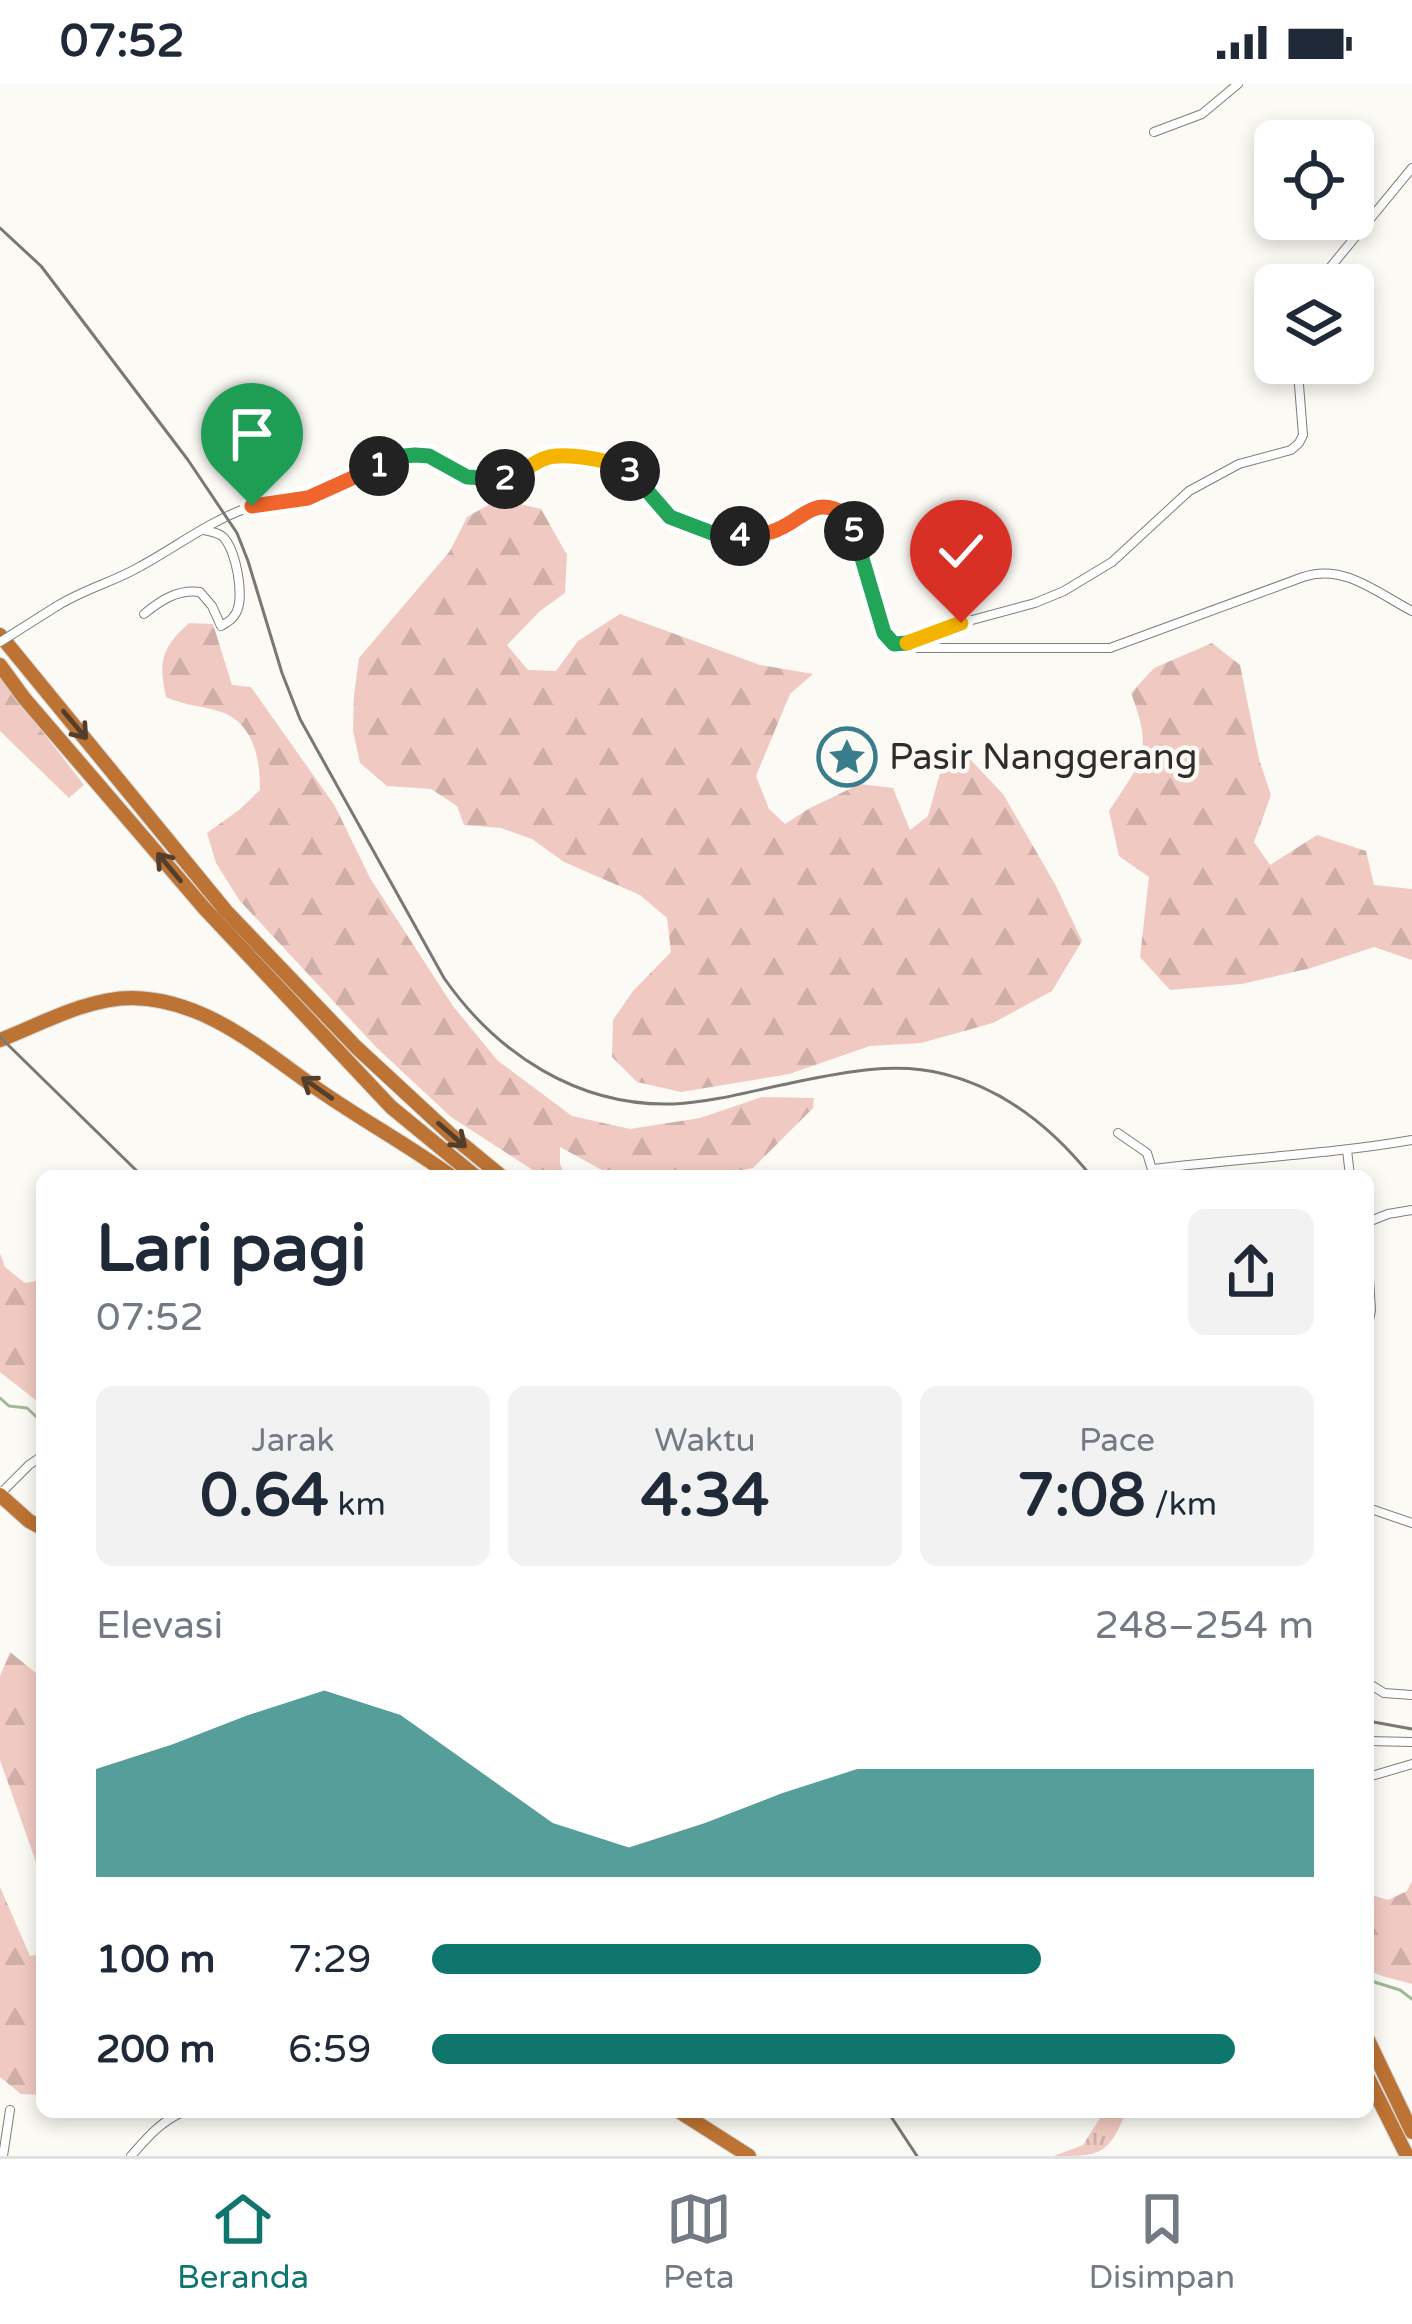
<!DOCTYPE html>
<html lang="id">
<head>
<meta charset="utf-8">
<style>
	:root { --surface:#fff; --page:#f2f2f3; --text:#1f2937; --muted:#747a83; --line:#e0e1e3; --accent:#0f766e }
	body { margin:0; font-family:"Varela Round",sans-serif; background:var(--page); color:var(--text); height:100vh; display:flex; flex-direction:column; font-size:45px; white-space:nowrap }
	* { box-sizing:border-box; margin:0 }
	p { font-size:39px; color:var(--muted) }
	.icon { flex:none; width:66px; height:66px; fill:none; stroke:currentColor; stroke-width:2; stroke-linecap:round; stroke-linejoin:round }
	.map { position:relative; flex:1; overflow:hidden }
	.sheet { position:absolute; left:36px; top:1086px; width:1338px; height:948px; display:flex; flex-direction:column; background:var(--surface); border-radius:18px; box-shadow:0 6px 18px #0003 }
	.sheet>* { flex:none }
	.controls { position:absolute; left:1254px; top:36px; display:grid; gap:24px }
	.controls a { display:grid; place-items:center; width:120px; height:120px; border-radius:18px; background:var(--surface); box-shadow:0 6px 18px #0003; font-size:60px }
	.pin { position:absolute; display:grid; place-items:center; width:102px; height:102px; color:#fff; margin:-123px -51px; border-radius:50% 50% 50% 0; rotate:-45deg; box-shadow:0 0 12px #0007 }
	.pin .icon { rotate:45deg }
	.km { position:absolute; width:60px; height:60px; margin:-30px; border-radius:50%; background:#222; color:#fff; font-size:33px; line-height:60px; text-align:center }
	.round { display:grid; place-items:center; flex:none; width:126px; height:126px; border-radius:18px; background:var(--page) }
	.summary { display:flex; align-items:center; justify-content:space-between; height:204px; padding:0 60px }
	h1 { font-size:66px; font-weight:700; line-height:90px }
	.figures { display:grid; grid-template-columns:repeat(3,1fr); gap:18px; height:204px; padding:12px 60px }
	.figures div { display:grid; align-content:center; border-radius:18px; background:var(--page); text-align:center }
	.figures b { font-size:60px; font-weight:700 }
	.figures small { font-size:33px; font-weight:400 }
	.figures p { font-size:33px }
	.chart { height:336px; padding:24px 60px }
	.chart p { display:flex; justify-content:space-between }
	.chart svg { width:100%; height:216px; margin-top:12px; fill:var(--accent); opacity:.7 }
	ul { padding:0 60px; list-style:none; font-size:39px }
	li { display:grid; grid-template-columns:192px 144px 1fr; align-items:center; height:90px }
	li i { height:30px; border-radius:15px; background:var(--accent) }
	.status { display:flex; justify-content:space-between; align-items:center; height:84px; padding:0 60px; background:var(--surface); direction:ltr }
	.status svg { height:33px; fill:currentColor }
	.tabs { display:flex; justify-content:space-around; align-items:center; height:168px; border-top:3px solid var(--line); background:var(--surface); font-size:33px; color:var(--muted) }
	.tabs a { display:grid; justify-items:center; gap:6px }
	.tabs .active { color:var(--accent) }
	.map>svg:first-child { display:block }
</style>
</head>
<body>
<div class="status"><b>07:52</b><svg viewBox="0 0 49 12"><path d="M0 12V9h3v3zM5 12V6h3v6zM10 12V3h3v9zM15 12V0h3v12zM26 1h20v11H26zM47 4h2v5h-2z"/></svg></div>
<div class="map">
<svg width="1412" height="2072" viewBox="0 0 1412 2072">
	<defs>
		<pattern id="grass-tufts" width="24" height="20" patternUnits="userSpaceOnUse" patternTransform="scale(3)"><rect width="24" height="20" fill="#f0cac2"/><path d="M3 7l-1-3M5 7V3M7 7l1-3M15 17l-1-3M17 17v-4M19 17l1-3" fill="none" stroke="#ceaea7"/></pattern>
		<pattern id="forest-firs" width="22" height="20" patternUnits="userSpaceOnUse" patternTransform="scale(3)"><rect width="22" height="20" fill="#f0cac2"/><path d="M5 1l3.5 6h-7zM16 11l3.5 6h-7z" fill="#ceaea7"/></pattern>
	</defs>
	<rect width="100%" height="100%" fill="#fcfaf5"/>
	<path fill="url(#grass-tufts)" d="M1104,2028H1126C1108,2072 1100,2072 1054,2072L1083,2061Z"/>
	<g fill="url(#forest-firs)">
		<path d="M499,415L541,425L567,471L565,509L540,527L507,561L528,586L556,587L578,557L620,530L760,581L813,590L790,610L756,692L769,725L785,740L810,724L860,700L893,704L910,746L928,732L942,682L966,671L1003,710L1056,802L1082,857L1052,907L993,939L921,959L870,962L789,990L681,1008L637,998L612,973L613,936L633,907L671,868L667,834L640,811L564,778L532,755L501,744L464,741L457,722L431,705L387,702L360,679L353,647L354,611L359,574L450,467L467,433Z"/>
		<path d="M189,539L213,540L232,601L251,603L335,722L370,794L453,922L497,976L572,1032L630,1045L700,1034L762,1013L814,1014L813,1024L753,1084L717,1092H613L560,1063V1080L565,1092H542L451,1033L376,963L240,817L216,779L207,749L239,726L260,706C260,677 255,642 224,629C206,622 185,622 166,613C158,578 162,563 189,539Z"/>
		<path d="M1212,559L1240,581L1259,675L1271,711L1254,758L1270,781L1317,751L1366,767L1374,801L1412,805V876L1374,863L1311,884L1242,900L1170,906L1140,873L1149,793L1119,772L1109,727C1142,676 1154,670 1131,609L1154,584Z"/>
		<path d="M0,593L84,701L69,714L0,647Z"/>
		<path d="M0,1169L5,1183L25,1199L42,1196V1321L0,1288Z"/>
		<path d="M10,1568L42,1594V1795L0,1676V1592Z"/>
		<path d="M1412,1797V1900L1382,1892L1368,1886V1805L1375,1812L1388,1816L1407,1807Z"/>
		<path d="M0,1803L30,1872L42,1870V2011L21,2010L0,1993Z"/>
	</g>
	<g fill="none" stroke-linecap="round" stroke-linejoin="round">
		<g stroke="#a1b897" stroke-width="3">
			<path d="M0,1314L9,1322L27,1324L42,1338"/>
			<path d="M1368,1896L1400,1906L1412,1915"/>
		</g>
		<defs>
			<g id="street">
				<path d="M1154,48L1202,30L1238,0"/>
				<path d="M1321,201L1324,191L1412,84"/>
				<path d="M57,522C86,504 114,498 141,482C176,463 208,438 247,424C267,417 290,420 310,413C342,402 371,380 404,372C428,366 443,384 464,391C475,395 489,396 501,395C521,394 532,378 550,373C567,371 608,374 623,382C639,390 649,410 660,423C674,438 698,446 718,450C735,454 756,453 773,448C804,437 812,409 847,431L884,549L894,560L910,564H1110L1303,493C1344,479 1377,509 1412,527"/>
				<path d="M144,530C161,516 178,505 200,508L212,522L221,542C229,537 231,537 236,529C245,513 236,464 222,452C216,448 210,447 203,446"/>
				<path d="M905,559L961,539L1035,519L1064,507L1112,478L1189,407L1239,380L1291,366L1299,359L1303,351L1299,301L1302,279"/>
				<path d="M1118,1049L1147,1069L1154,1092"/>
				<path d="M1347,1066L1350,1092"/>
				<path d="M1153,1085C1240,1074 1326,1071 1412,1056"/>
				<path d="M1368,1138L1388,1130L1412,1126"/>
				<path d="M1368,1179L1371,1226L1368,1241"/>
				<path d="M0,1410L29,1381L42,1372"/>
				<path d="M1368,1424L1412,1439"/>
				<path d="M1368,1599L1384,1609L1412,1611"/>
				<path d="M1368,1657L1412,1658"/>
				<path d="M1368,1693L1412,1680"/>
				<path d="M3,2072L10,2026"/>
				<path d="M131,2072C147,2054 161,2037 183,2028"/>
			</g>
			<g id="highway">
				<path d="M0,551L226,827L356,963L450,1050L501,1092"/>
				<path d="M0,581L24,614L205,825L391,1023L475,1092"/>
				<path d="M0,956C41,940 87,914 132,914C206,915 261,966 319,1006C362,1036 408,1061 451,1092"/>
				<path d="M0,1411L29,1437L42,1444"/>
				<path d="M1368,1956L1412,2048"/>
				<path d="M1368,1994L1407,2072"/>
				<path d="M680,2028L749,2072"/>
			</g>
		</defs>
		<use href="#street" stroke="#807e7a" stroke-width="10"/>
		<use href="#highway" stroke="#d5d5d5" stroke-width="16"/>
		<use href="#street" stroke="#fff" stroke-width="8"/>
		<use href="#highway" stroke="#bd7333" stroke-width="14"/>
		<g stroke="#797874" stroke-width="3">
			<path d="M0,144L41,182L188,376L237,449L248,477L282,589L300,635L444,894C497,970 578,1023 674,1020C713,1018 752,1007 791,999C840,989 894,977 944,990C1005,1005 1053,1045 1091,1092"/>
			<path d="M0,953L142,1092"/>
			<path d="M1368,1637L1412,1645"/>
			<path d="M888,2028L917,2072"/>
		</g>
		<defs>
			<path id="street-bridge" d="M0,558L57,522"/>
		</defs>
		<use href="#street-bridge" stroke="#807e7a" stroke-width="10" stroke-linecap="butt"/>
		<use href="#street-bridge" stroke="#fff" stroke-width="8"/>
	</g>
	<defs><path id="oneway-shaft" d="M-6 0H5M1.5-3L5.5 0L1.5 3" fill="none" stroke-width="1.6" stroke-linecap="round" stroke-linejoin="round" transform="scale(3)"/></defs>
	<g stroke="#523e2d">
		<use href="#oneway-shaft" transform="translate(75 641) rotate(50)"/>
		<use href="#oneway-shaft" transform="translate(169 783) rotate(-130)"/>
		<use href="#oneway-shaft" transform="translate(317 1004) rotate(-145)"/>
		<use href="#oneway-shaft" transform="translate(452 1051) rotate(41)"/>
	</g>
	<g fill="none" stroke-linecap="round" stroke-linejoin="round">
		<defs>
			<path id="split-1" d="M252,422L308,414L379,382"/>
			<path id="split-2" d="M379,382L404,372L415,371L429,372L467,393L505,395"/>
			<path id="split-3" d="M505,395C520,391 528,382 541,376C559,366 614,376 630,387"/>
			<path id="split-4" d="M630,387L670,433L712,449L740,452"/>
			<path id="split-5" d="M740,452C750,451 762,451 771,448C804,438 811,409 847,431L854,447"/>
			<path id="split-6" d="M854,447L884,549L894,560L907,559"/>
			<path id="split-7" d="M907,559L961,539"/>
		</defs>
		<use href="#split-1" stroke="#fff" stroke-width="24"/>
		<use href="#split-2" stroke="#fff" stroke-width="24"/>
		<use href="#split-3" stroke="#fff" stroke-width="24"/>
		<use href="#split-4" stroke="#fff" stroke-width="24"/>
		<use href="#split-5" stroke="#fff" stroke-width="24"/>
		<use href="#split-6" stroke="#fff" stroke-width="24"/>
		<use href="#split-7" stroke="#fff" stroke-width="24"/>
		<use href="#split-1" stroke="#f0652b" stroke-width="15"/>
		<use href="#split-2" stroke="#22a559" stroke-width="15"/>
		<use href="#split-3" stroke="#f5b400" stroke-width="15"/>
		<use href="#split-4" stroke="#22a559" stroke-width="15"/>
		<use href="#split-5" stroke="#f0652b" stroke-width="15"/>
		<use href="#split-6" stroke="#22a559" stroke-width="15"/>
		<use href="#split-7" stroke="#f5b400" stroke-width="15"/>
	</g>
	<defs>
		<symbol id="sight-ring" viewBox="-11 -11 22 22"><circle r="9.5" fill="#fcfaf5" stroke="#397d8c" stroke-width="1.5"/><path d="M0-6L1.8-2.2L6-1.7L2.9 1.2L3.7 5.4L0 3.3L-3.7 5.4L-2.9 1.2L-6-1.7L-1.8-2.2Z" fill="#397d8c"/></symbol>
	</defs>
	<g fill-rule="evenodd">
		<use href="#sight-ring" x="814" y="640" width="66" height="66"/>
	</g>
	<g text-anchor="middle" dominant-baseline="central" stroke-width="9" stroke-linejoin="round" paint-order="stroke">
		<g font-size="36" fill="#2e2d2b" stroke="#fcfaf5" text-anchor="start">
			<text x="889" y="673">Pasir Nanggerang</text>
		</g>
	</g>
</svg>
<div class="controls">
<a><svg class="icon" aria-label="locate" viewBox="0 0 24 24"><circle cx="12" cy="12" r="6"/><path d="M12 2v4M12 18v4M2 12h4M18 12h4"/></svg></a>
<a><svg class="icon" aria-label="layers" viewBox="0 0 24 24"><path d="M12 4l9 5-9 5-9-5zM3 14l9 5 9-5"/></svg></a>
</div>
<div class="pin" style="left:252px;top:422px;background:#1e9e55"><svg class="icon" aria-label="arrive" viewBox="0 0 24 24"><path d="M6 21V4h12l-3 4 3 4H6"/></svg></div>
<div class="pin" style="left:961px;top:539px;background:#d93025"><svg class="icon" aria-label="check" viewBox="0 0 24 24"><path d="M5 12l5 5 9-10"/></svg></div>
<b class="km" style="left:379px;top:382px">1</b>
<b class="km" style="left:505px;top:395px">2</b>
<b class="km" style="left:630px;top:387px">3</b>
<b class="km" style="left:740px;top:452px">4</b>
<b class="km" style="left:854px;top:447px">5</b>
<section class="sheet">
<div class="summary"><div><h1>Lari pagi</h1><p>07:52</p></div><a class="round"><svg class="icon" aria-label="share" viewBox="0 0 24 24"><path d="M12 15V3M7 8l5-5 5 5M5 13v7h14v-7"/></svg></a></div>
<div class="figures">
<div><p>Jarak</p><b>0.64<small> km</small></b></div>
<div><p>Waktu</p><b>4:34</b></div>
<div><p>Pace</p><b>7:08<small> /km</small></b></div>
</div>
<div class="chart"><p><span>Elevasi</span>248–254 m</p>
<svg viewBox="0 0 160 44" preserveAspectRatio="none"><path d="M0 44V22L10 17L20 11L30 6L40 11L50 22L60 33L70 38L80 33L90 27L100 22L110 22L120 22L130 22L140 22L150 22L160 22V44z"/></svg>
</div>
<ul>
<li><b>100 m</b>7:29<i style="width:69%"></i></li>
<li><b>200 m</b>6:59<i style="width:91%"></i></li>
</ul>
</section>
</div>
<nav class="tabs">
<a class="active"><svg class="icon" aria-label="home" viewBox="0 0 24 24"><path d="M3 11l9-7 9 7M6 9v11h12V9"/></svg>Beranda</a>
<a><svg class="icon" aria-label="map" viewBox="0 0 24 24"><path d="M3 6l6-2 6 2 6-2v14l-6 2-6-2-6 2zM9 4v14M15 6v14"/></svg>Peta</a>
<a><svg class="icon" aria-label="saved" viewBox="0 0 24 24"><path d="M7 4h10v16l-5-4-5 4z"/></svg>Disimpan</a>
</nav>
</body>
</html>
